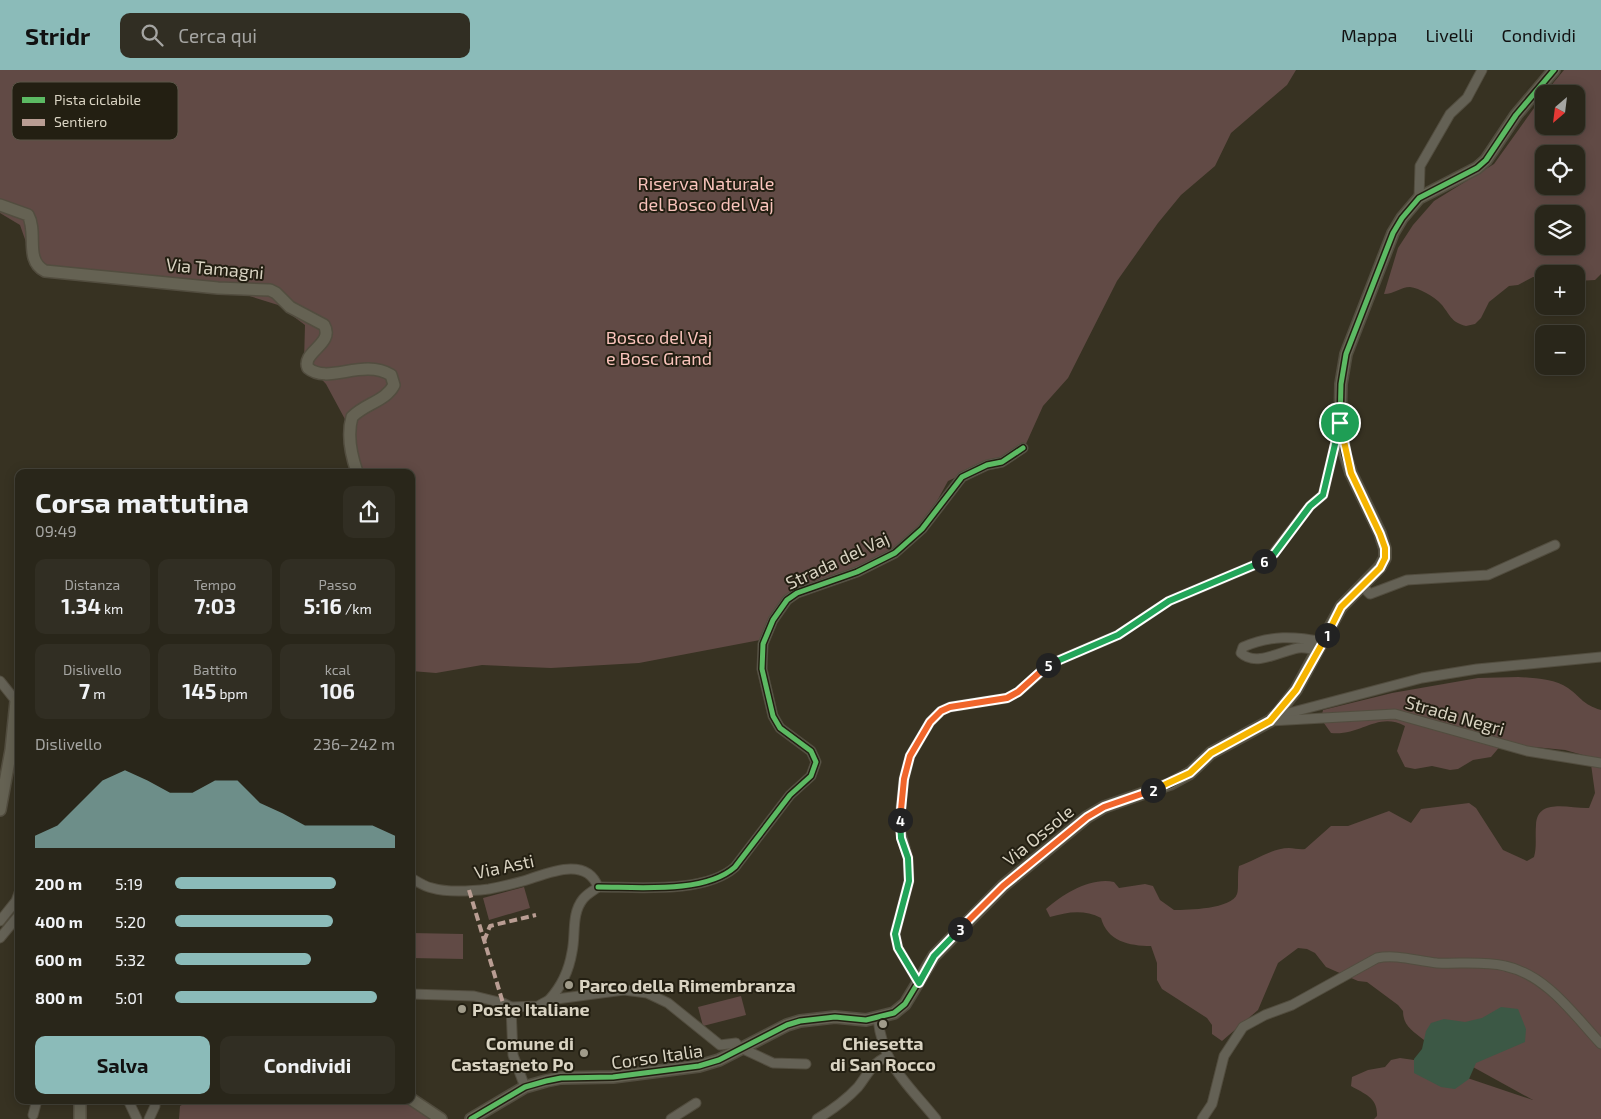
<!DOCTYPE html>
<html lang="it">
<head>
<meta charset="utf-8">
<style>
	:root { --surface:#29261a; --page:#312e23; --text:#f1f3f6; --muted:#a5a5a2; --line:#454339; --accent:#8bbbb9 }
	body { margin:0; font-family:"Exo 2",sans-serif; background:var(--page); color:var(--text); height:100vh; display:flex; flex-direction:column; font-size:19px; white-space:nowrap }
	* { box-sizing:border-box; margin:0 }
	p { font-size:16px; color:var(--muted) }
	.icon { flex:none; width:28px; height:28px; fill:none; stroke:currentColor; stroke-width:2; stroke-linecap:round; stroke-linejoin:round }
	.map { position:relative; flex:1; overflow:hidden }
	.drawer { position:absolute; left:15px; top:399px; width:400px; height:635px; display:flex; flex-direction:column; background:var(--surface); border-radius:10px; box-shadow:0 2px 12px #0003,0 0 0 1px var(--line) }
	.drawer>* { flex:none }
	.needle { width:32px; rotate:208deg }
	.buttons { position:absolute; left:1535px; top:15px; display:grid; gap:10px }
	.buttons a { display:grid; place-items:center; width:50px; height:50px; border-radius:10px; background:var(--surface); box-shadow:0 2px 12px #0003,0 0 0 1px var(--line); font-size:25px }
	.pin { position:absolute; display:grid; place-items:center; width:42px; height:42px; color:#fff; margin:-21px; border:2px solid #fff; border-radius:50%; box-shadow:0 1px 5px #0007 }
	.km { position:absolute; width:25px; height:25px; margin:-12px; border-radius:50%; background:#222; color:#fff; font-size:14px; line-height:25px; text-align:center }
	.round { display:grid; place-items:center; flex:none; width:52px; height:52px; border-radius:10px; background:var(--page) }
	.head { display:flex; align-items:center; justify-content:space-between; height:85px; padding:0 20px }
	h1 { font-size:28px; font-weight:700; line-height:38px }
	.metrics { display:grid; grid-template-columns:repeat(3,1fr); gap:8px; height:85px; padding:5px 20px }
	.metrics div { display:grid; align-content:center; border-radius:10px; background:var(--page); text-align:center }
	.metrics b { font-size:21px; font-weight:700 }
	.metrics small { font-size:14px; font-weight:400 }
	.metrics p { font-size:14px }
	.chart { height:140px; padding:10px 20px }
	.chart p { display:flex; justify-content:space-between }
	.chart svg { width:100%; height:90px; margin-top:5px; fill:var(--accent); opacity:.7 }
	.button { display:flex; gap:10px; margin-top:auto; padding:10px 20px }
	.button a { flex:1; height:58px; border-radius:10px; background:var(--accent); color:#111; font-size:20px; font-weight:700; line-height:58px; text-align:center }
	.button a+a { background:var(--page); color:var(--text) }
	ul { padding:0 20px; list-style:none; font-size:16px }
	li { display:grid; grid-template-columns:80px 60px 1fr; align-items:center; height:38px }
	li i { height:12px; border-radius:6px; background:var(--accent) }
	header { display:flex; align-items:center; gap:30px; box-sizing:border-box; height:70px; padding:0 25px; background:var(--accent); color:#111 }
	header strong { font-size:24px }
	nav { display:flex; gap:28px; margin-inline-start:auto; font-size:18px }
	.search { width:350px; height:45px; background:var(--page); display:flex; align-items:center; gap:12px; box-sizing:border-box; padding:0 18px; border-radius:10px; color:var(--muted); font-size:19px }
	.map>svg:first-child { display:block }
</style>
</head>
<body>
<header>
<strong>Stridr</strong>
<div class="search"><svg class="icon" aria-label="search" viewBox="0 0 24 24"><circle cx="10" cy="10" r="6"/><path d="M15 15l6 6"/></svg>Cerca qui</div>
<nav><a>Mappa</a><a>Livelli</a><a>Condividi</a></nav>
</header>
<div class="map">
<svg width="1601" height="1049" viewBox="0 0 1601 1049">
	<rect width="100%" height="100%" fill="#373222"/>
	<g fill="#614a45" fill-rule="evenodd">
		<path d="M0,0H1296L1287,15L1231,63L1215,96L1181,125L1158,153L1117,211L1068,308L1043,336L1025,376L948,411L931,442L896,481L852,501L784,526L770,546L760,570L639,593L551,598L482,595L436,603L411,601V402H351L347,353L326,314L304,291L305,255L278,235L243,224L34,195L20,155L0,143Z"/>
		<path d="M1564,0H1601V204L1595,210L1577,211L1576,204H1544V207H1533L1518,215L1509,216L1489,232L1481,248L1475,254L1466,256C1450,252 1450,244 1441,234C1435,227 1419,218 1410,217C1401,217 1394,224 1384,224L1398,178L1413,155L1434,131L1494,94L1544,24V56H1576V24H1544ZM1544,84H1576V116H1544ZM1544,144H1576V176H1544Z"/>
		<path d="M1518,607C1535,608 1555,609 1568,618C1583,629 1582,634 1601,640V1049H1374L1377,1046C1378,1028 1365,1024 1351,1016L1352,1007L1368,1000L1385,997L1391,990L1400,988L1414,990L1533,1030L1424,970C1413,961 1403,956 1403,941L1398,935L1367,912L1358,911L1326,897L1315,883L1307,879L1298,878L1278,893L1258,940L1222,971L1212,964V955L1207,948L1162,919L1157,910V893L1151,876C1129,876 1107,871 1101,848C1084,839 1067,842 1050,847L1046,839C1063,824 1091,807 1114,812L1119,818L1145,814L1153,816L1160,830L1174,840C1188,840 1232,839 1237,824C1239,819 1237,804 1239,796C1255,791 1272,778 1289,778C1294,778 1300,780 1305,779L1331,756H1348L1389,741L1411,753L1421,739L1469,733L1476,738L1503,780L1527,791L1534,787C1537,776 1535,767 1536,755C1537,727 1571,739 1589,738L1595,723L1590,687L1565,680L1502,674L1491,687L1473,690L1458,699L1450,700L1432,696L1415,699L1405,697L1397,681L1405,656C1378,641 1361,666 1331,663L1321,649L1323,640L1392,623L1478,608Z"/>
		<path d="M524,817L530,838L489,850L483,828Z"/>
		<path d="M411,863L463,864V889L411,888Z"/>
		<path d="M741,926L746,945L703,956L698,937Z"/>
		<path d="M190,1030H405L436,1049H179L180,1036Z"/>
	</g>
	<path fill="#3c5845" d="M1501,937L1518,939L1526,959L1525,972L1476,993L1469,1009L1455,1019L1441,1017L1414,1003V989L1422,979L1426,961L1431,953L1444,949L1465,952L1482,948Z"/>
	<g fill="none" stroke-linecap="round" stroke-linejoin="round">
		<defs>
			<g id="street">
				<path d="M1419,128L1420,96L1450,44L1467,28L1482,0"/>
				<path d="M1362,516L1370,524L1407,510L1488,505L1555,475"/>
				<path d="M1318,581C1312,579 1305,577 1298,578C1281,581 1256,597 1241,583L1243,577C1270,565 1295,566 1323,572"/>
				<path d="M0,611L16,631"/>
				<path d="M1278,643H1289L1422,608L1477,599L1601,587"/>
				<path d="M1270,651L1395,644L1527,681L1601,693"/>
				<path d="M411,808C418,812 425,817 432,818C449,823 472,821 489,819C500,817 512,814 523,811C544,805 586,784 598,817"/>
				<path d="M598,817C637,817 705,824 735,797L790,725L811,706L816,692L811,681L780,658L773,646L762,599L763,574L773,550L787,530L797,523L857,502L895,483L922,459L962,407L987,395L1002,392L1023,378"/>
				<path d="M0,851L16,831L19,823"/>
				<path d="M0,868L19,845"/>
				<path d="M919,913L898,878L895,864L909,811L908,788L899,756L904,709L910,686L930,652L941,641L950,637L1007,628L1018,622L1050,594L1118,565L1169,531L1269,489L1310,436L1323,425L1339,358"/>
				<path d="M411,924L474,926L503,933L511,937L538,936L549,930L624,920L647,923L668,933L720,975L736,973L740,980"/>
				<path d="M549,930C561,917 569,900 572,882C576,864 571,844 583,829C587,824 593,821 598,817"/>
				<path d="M511,937L513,985L525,1017"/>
				<path d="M878,949C883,996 908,1014 936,1049"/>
				<path d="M743,979L773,993L806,994"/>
				<path d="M128,1030L137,1049"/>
				<path d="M33,1045L37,1030"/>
				<path d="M149,1049L155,1036V1030"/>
				<path d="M671,1049L696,1033"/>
				<path d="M817,1049C832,1040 846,1030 858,1017C868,1004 872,993 888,986"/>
				<path d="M1202,1049L1212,1034L1224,986L1243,957L1265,945L1292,935L1377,888C1396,884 1417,891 1437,893C1459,894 1484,891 1505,896C1547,905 1574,945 1601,974"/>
			</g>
			<g id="secondary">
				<path d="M0,135L28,145C38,163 24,190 45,201L218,218L270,220L276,223L290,237L324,255C335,274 301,282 308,298C328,315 362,288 391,305L394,315C386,331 364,334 352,347C347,365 351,385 357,402"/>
				<path d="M0,740L11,680L16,631L19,629"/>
				<path d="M411,1029L441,1049"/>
				<path d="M80,1049V1030"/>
				<path d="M471,1049L525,1017L546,1011L561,1008L613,1007L699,996L719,990L787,955L800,951L835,947L866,950L894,943L905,934L934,886L1003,816L1087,747L1104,737L1170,714L1190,703L1211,683L1270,651L1278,643L1296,620L1341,537L1380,497L1385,488V479L1380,463L1351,403L1345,384L1340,353L1341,314L1346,284L1393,163L1402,148L1419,128L1477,98L1486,90L1516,45L1554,0"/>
			</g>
		</defs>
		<use href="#street" stroke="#524d3f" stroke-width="11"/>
		<use href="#secondary" stroke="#524d3f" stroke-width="14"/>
		<use href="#street" stroke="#646155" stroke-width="9"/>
		<use href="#secondary" stroke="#656253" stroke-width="11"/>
		<g stroke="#b99d93" stroke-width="4" stroke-dasharray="8 4" stroke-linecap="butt">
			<path d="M469,820L503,933"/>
			<path d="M484,871L490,856L536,845"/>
		</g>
		<defs>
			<g id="cycleway">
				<path d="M598,817C637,817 705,824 735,797L790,725L811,706L816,692L811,681L780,658L773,646L762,599L763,574L773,550L787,530L797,523L857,502L895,483L922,459L962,407L987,395L1002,392L1023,378"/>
				<path d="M471,1049L525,1017L546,1011L561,1008L613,1007L699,996L719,990L787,955L800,951L835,947L866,950L894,943L905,934L934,886L1003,816L1087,747L1104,737L1170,714L1190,703L1211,683L1270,651L1278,643L1296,620L1341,537L1380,497L1385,488V479L1380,463L1351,403L1345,384L1340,353L1341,314L1346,284L1393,163L1402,148L1419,128L1477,98L1486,90L1516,45L1554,0"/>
			</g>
		</defs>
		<use href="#cycleway" stroke="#231f12" stroke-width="8"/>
		<use href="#cycleway" stroke="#5cba63" stroke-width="5"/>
	</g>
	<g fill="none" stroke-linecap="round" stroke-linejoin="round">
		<defs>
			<path id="split-1" d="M1327,565L1341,537L1380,498L1385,488V478L1380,464L1351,403L1340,353"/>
			<path id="split-2" d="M1153,720L1190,703L1211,683L1270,651L1296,620L1327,565"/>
			<path id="split-3" d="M960,859L1003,816L1087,747L1104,737L1153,720"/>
			<path id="split-4" d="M900,750L901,768L908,788L909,811L895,864L898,878L919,913L934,886L960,859"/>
			<path id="split-5" d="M900,750L904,709L910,686L930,652L941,641L950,637L1007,628L1018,622L1048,595"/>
			<path id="split-6" d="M1048,595L1118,565L1169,531L1264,491"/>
			<path id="split-7" d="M1264,491L1274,484L1310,436L1323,425L1340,353"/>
		</defs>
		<use href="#split-1" stroke="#fff" stroke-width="10"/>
		<use href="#split-2" stroke="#fff" stroke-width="10"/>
		<use href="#split-3" stroke="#fff" stroke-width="10"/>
		<use href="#split-4" stroke="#fff" stroke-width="10"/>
		<use href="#split-5" stroke="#fff" stroke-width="10"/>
		<use href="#split-6" stroke="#fff" stroke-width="10"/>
		<use href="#split-7" stroke="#fff" stroke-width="10"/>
		<use href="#split-1" stroke="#f5b400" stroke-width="6"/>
		<use href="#split-2" stroke="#f5b400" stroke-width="6"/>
		<use href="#split-3" stroke="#f0652b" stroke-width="6"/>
		<use href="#split-4" stroke="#22a559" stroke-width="6"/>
		<use href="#split-5" stroke="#f0652b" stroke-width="6"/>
		<use href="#split-6" stroke="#22a559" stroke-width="6"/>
		<use href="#split-7" stroke="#22a559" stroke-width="6"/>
	</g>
	<g fill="#a09b8a" stroke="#231f12" stroke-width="2">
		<circle cx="569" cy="915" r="5"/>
		<circle cx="462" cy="939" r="5"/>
		<circle cx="883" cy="954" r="5"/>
		<circle cx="584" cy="983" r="5"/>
	</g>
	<g text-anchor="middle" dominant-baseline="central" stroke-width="4" stroke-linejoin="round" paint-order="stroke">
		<g font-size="18" fill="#fac4bc" stroke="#231f12">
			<text x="706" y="113">Riserva Naturale<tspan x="706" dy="21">del Bosco del Vaj</tspan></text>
			<text x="659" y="267">Bosco del Vaj<tspan x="659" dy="21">e Bosc Grand</tspan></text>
		</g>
		<g font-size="18" fill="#d9d3c2" stroke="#231f12">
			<text transform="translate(215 198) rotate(5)">Via Tamagni</text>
			<text transform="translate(837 490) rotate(-25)">Strada del Vaj</text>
			<text transform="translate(1455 645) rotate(16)">Strada Negri</text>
			<text transform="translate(1038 765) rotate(-39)">Via Ossole</text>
			<text transform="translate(504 796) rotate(-12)">Via Asti</text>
			<text transform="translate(657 986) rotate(-8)">Corso Italia</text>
		</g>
		<g font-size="18" font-weight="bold" fill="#d9d3c2" stroke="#231f12" text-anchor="start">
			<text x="579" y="915">Parco della Rimembranza</text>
			<text x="472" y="939">Poste Italiane</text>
			<text x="574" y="973" text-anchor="end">Comune di<tspan x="574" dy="21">Castagneto Po</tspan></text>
			<text x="883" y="973" text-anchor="middle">Chiesetta<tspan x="883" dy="21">di San Rocco</tspan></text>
		</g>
	</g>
	<rect x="12" y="12" width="166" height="58" rx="8" fill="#231f12" stroke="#5a5547" stroke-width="1"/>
	<rect x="22" y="27" width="23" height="6" fill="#5cba63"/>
	<rect x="22" y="49" width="23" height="7" fill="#b99d93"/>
	<g font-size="14" fill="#d9d3c2">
		<text x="54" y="35">Pista ciclabile</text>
		<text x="54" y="57">Sentiero</text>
	</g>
</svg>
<div class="buttons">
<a><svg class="needle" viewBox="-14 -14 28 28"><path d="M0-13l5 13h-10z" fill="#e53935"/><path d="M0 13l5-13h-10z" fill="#a5a5a2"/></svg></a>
<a><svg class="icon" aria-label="locate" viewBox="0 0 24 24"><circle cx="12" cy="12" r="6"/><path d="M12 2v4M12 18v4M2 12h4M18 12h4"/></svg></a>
<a><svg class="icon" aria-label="layers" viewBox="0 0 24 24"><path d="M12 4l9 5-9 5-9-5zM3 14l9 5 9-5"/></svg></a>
<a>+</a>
<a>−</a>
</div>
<div class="pin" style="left:1340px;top:353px;background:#1e9e55"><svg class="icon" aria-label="arrive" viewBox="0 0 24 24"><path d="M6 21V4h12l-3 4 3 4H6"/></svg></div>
<b class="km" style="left:1327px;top:565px">1</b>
<b class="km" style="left:1153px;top:720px">2</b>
<b class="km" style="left:960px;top:859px">3</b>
<b class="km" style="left:900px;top:750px">4</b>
<b class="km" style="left:1048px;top:595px">5</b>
<b class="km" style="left:1264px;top:491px">6</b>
<section class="drawer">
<div class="head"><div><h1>Corsa mattutina</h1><p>09:49</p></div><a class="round"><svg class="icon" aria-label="share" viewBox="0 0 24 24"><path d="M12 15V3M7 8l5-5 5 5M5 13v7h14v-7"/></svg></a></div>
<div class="metrics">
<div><p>Distanza</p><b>1.34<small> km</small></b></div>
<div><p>Tempo</p><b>7:03</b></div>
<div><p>Passo</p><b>5:16<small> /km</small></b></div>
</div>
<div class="metrics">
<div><p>Dislivello</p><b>7<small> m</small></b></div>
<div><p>Battito</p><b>145<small> bpm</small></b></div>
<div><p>kcal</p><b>106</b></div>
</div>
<div class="chart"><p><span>Dislivello</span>236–242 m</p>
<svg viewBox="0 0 160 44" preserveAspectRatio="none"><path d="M0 44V38L10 33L20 22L30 11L40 6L50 11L60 17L70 17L80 11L90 11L100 22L110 27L120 33L130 33L140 33L150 33L160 38V44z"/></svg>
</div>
<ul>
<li><b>200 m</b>5:19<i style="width:73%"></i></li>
<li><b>400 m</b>5:20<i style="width:72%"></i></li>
<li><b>600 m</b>5:32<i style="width:62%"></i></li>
<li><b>800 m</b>5:01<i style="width:92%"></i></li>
</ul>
<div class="button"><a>Salva</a><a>Condividi</a></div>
</section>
</div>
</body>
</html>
